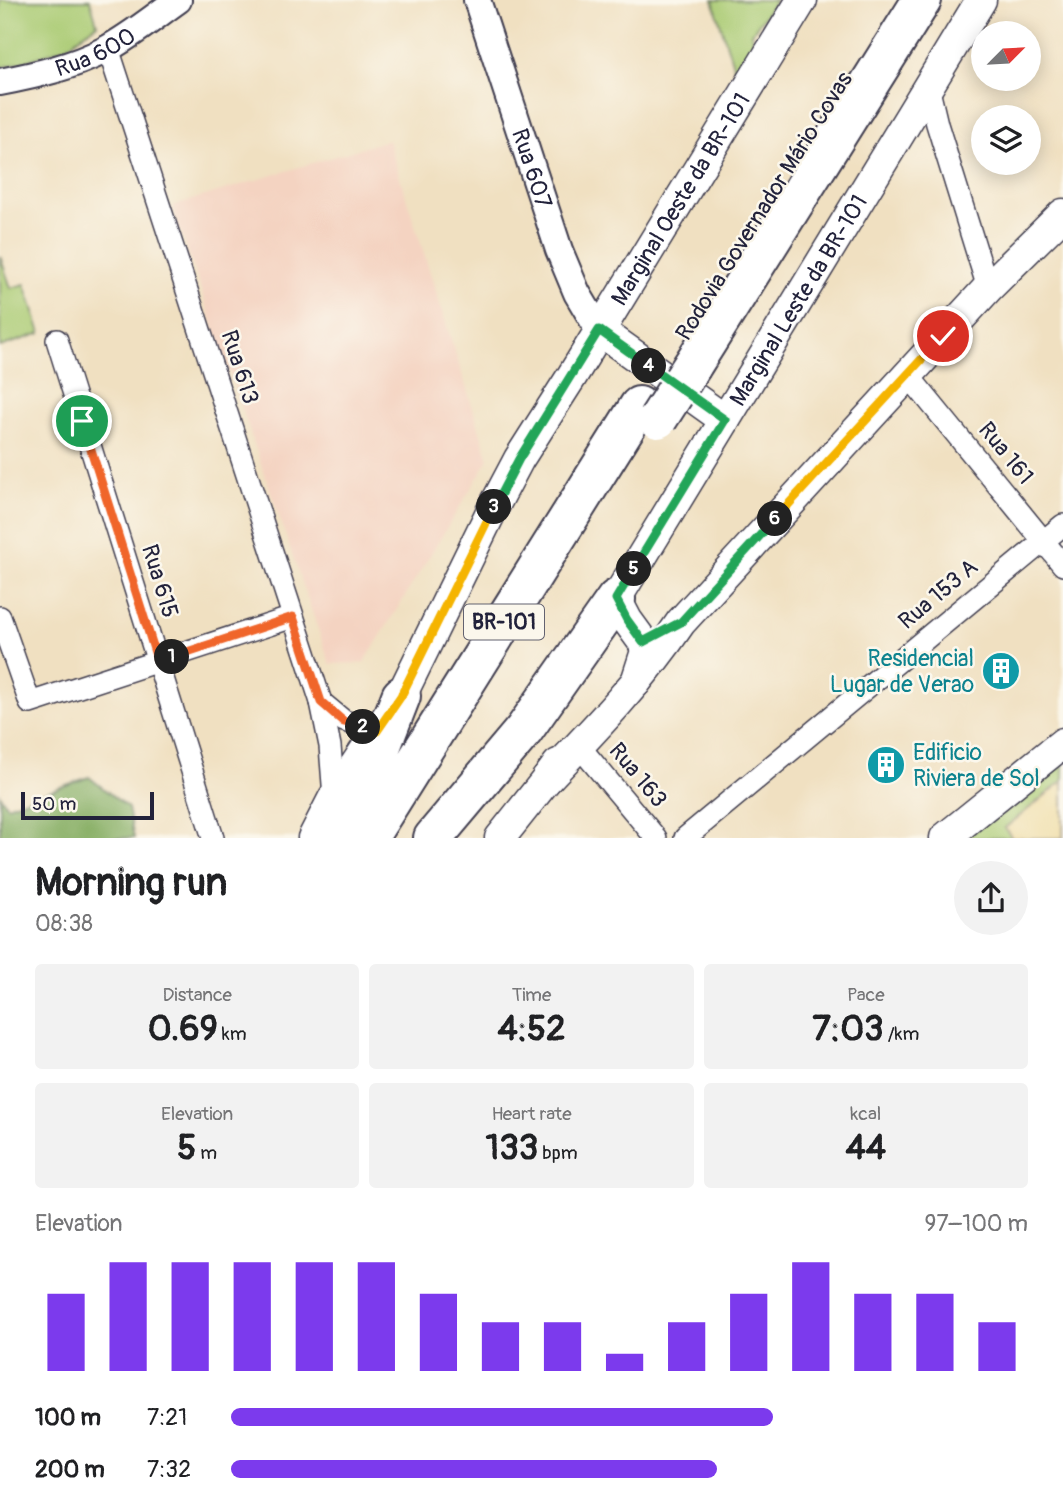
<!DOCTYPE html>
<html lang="en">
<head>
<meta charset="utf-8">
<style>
	:root { --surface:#fff; --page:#f2f2f2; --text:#202124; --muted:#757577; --accent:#7c3aed }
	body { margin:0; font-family:Pangolin,sans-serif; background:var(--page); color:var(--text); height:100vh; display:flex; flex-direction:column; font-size:26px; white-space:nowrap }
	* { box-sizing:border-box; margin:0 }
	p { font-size:23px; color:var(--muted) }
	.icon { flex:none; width:38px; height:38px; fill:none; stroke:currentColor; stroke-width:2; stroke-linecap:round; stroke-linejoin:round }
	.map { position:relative; height:838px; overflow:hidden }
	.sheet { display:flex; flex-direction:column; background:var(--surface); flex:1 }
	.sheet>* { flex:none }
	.needle { width:46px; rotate:66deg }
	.controls { position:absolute; left:971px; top:21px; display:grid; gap:14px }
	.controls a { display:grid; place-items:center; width:70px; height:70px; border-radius:50%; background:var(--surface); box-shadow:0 4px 18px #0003; font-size:35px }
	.scale { position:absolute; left:21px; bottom:18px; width:133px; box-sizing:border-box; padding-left:7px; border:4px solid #22223b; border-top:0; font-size:19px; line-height:24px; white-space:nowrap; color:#22223b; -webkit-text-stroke:5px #fbf7ec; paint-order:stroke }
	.pin { position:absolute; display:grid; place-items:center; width:60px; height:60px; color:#fff; margin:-30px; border:4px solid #fff; border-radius:50%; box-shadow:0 2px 7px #0007 }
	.km { position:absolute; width:35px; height:35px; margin:-18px; border-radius:50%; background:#222; color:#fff; font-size:19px; line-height:35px; text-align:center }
	.round { display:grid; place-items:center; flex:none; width:74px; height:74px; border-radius:37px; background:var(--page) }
	.summary { display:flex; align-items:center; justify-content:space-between; height:119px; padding:0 35px }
	h1 { font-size:38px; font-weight:800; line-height:52px }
	.figures { display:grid; grid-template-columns:repeat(3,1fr); gap:10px; height:119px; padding:7px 35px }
	.figures div { display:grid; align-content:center; border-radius:7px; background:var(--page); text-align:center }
	.figures b { font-size:35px; font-weight:800 }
	.figures small { font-size:19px; font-weight:400 }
	.figures p { font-size:19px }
	.chart { height:196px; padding:14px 35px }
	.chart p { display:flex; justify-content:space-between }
	.chart svg { width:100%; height:126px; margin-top:7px; stroke:var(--accent); stroke-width:6 }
	ul { padding:0 35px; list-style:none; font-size:23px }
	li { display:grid; grid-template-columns:112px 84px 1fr; align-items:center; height:52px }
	li i { height:18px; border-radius:9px; background:var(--accent) }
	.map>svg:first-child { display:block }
</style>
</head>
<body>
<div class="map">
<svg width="1063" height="838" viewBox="0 0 1063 838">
	<rect width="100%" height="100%" fill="#fbf7ec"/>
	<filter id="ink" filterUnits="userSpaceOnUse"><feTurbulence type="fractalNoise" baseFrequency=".0143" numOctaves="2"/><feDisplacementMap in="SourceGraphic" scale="14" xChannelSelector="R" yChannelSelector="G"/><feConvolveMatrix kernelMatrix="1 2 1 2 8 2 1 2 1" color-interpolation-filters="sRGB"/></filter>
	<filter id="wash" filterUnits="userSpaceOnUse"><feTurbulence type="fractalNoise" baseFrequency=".00686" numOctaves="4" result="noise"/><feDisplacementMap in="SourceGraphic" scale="28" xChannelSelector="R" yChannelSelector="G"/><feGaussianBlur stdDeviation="1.57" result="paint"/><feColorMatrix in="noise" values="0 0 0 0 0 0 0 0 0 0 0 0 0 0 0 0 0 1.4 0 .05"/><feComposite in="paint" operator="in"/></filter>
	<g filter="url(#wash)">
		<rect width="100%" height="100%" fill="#f0e0c1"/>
		<path fill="#f4d3c1" d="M388,140L489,459L364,663L330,664L172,206Z"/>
		<g fill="#aacb73" stroke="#667657" stroke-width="2">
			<path d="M0,0H90L97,24L66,47L27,61L0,68Z"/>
			<path d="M713,0H776L751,34L755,45L736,75Z"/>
			<path d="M0,256L11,288L25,284L41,333L0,347Z"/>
			<path d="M1063,756V781L1005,828L1012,838H963Z"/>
		</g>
		<path fill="#87af65" stroke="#546850" stroke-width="2" d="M89,777L128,808L134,838H0V795L7,806Z"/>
		<path fill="#eeda9e" stroke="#887e6c" stroke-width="2" d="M1063,781V838H1012L1005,828Z"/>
	</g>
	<g filter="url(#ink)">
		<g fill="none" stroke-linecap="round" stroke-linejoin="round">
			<defs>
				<g id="minor">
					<path d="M108,48L321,702L330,746L334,797"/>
					<path d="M928,86L937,124L988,288"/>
					<path d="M57,340L213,838"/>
					<path d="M908,375L1063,565"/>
					<path d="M0,617L30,703L293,617"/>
					<path d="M321,702L344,721L377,731"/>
					<path d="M579,746L656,838"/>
					<path d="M685,838L1063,525"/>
				</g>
				<g id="tertiary">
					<path id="s1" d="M477,0L559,250L577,293L599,330"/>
					<path id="s2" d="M0,82C36,75 72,67 105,50C131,36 154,17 178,0"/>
				</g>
				<g id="secondary">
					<path d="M599,330L725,420"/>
					<path id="s3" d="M636,682L646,651L643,642L627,620L616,599L981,0"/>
					<path d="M547,779C595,729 643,679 681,622L988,288L1063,214"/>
					<path id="s4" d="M313,838L334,797L401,696L491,512L519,459L572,376L802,0"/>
					<path d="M500,838L547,779L558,764"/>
					<path d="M945,838L1063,743"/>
				</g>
				<g id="motorway">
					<path d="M692,366L922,0"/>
					<path d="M346,838L401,696"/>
					<path d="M368,838L639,406"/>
					<path d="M433,838L524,730L616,599"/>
				</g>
			</defs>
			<use href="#minor" stroke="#413e4f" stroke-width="24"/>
			<use href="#tertiary" stroke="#413e4f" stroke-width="30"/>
			<use href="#secondary" stroke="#413e4f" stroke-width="33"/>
			<use href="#motorway" stroke="#413e4f" stroke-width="42"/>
			<use href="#minor" stroke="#fff" stroke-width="21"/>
			<use href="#tertiary" stroke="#fff" stroke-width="26"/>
			<use href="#secondary" stroke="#fff" stroke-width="30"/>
			<use href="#motorway" stroke="#fff" stroke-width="38"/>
			<defs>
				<path id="motorway-bridge" d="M658,419L692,366"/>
			</defs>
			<use href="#motorway-bridge" stroke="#413e4f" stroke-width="42" stroke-linecap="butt"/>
			<use href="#motorway-bridge" stroke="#fff" stroke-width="38"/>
		</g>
	</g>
	<g fill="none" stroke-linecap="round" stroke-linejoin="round" filter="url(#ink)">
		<defs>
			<path id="split-1" d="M82,421L158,662L172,657"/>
			<path id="split-2" d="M172,657L293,617L321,702L344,722L363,727"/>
			<path id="split-3" d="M363,727L377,731L401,696L494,507"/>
			<path id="split-4" d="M494,507L519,459L599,330L649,366"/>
			<path id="split-5" d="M634,569L725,420L649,366"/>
			<path id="split-6" d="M634,569L616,599L627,620L643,642L681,622L775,519"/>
			<path id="split-7" d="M775,519L943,336"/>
		</defs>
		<use href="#split-1" stroke="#fff" stroke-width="14"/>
		<use href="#split-2" stroke="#fff" stroke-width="14"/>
		<use href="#split-3" stroke="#fff" stroke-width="14"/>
		<use href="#split-4" stroke="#fff" stroke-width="14"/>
		<use href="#split-5" stroke="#fff" stroke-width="14"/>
		<use href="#split-6" stroke="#fff" stroke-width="14"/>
		<use href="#split-7" stroke="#fff" stroke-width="14"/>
		<use href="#split-1" stroke="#f0652b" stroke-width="9"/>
		<use href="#split-2" stroke="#f0652b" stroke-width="9"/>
		<use href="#split-3" stroke="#f5b400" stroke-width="9"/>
		<use href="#split-4" stroke="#22a559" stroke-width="9"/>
		<use href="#split-5" stroke="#22a559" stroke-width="9"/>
		<use href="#split-6" stroke="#22a559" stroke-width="9"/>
		<use href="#split-7" stroke="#f5b400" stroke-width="9"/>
	</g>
	<defs>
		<symbol id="building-disc" viewBox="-11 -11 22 22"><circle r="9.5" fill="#0f9aa8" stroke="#fbf7ec"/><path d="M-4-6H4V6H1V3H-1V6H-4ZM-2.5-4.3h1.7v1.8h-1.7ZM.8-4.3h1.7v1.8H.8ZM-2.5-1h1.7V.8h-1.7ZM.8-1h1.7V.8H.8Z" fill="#fff"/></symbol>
	</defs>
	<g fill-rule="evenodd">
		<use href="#building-disc" x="979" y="649" width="44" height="44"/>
		<use href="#building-disc" x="864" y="743" width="44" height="44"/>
	</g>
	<g text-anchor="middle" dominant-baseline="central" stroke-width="5" stroke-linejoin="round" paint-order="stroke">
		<rect fill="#fbf7ec" stroke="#636270" stroke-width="2" x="464" y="604.5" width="80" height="35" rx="5"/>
		<g font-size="21" font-weight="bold" fill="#22223b">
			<text x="504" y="622">BR-101</text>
		</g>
		<g font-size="23" fill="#22223b" stroke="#fbf7ec">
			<text stroke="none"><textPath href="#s2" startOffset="100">Rua 600</textPath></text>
			<text stroke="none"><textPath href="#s1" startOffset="177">Rua 607</textPath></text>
			<text stroke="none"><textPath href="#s4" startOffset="738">Marginal Oeste da BR-101</textPath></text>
			<text transform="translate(764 206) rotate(-58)">Rodovia Governador Mário Covas</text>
			<text stroke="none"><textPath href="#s3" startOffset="443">Marginal Leste da BR-101</textPath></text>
			<text transform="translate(240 367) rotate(72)">Rua 613</text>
			<text transform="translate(1006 453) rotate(51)">Rua 161</text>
			<text transform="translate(160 581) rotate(73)">Rua 615</text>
			<text transform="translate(938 594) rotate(-40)">Rua 153 A</text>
			<text transform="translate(638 775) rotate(50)">Rua 163</text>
		</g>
		<g font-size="23" fill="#0d838f" stroke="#fbf7ec" text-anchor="end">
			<text x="974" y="658">Residencial<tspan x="974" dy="26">Lugar de Verao</tspan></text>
			<text x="913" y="752" text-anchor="start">Edificio<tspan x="913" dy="26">Riviera de Sol</tspan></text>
		</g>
	</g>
</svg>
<div class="controls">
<a><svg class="needle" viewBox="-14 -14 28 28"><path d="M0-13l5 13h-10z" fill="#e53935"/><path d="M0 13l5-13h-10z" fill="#757577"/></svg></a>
<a><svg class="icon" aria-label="layers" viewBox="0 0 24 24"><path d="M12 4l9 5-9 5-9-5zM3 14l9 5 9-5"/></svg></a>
</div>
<div class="scale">50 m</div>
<div class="pin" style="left:82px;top:421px;background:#1e9e55"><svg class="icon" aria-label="arrive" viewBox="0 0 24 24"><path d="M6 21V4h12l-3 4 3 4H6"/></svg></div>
<div class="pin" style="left:943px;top:336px;background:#d93025"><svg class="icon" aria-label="check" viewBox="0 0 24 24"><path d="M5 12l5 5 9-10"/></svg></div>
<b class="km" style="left:172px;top:657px">1</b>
<b class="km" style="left:363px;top:727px">2</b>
<b class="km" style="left:494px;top:507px">3</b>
<b class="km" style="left:649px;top:366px">4</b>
<b class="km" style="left:634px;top:569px">5</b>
<b class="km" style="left:775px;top:519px">6</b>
</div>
<section class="sheet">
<div class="summary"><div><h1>Morning run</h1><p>08:38</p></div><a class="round"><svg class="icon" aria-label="share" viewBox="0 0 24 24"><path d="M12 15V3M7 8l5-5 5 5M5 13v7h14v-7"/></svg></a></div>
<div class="figures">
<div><p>Distance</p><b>0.69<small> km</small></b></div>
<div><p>Time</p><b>4:52</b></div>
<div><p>Pace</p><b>7:03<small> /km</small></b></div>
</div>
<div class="figures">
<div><p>Elevation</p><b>5<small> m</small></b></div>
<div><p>Heart rate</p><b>133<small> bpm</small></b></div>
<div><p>kcal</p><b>44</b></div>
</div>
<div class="chart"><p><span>Elevation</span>97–100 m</p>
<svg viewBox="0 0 160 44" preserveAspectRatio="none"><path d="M5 44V17M15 44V6M25 44V6M35 44V6M45 44V6M55 44V6M65 44V17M75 44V27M85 44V27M95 44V38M105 44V27M115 44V17M125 44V6M135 44V17M145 44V17M155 44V27"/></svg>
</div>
<ul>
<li><b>100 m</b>7:21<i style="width:68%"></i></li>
<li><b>200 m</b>7:32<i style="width:61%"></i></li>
</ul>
</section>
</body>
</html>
